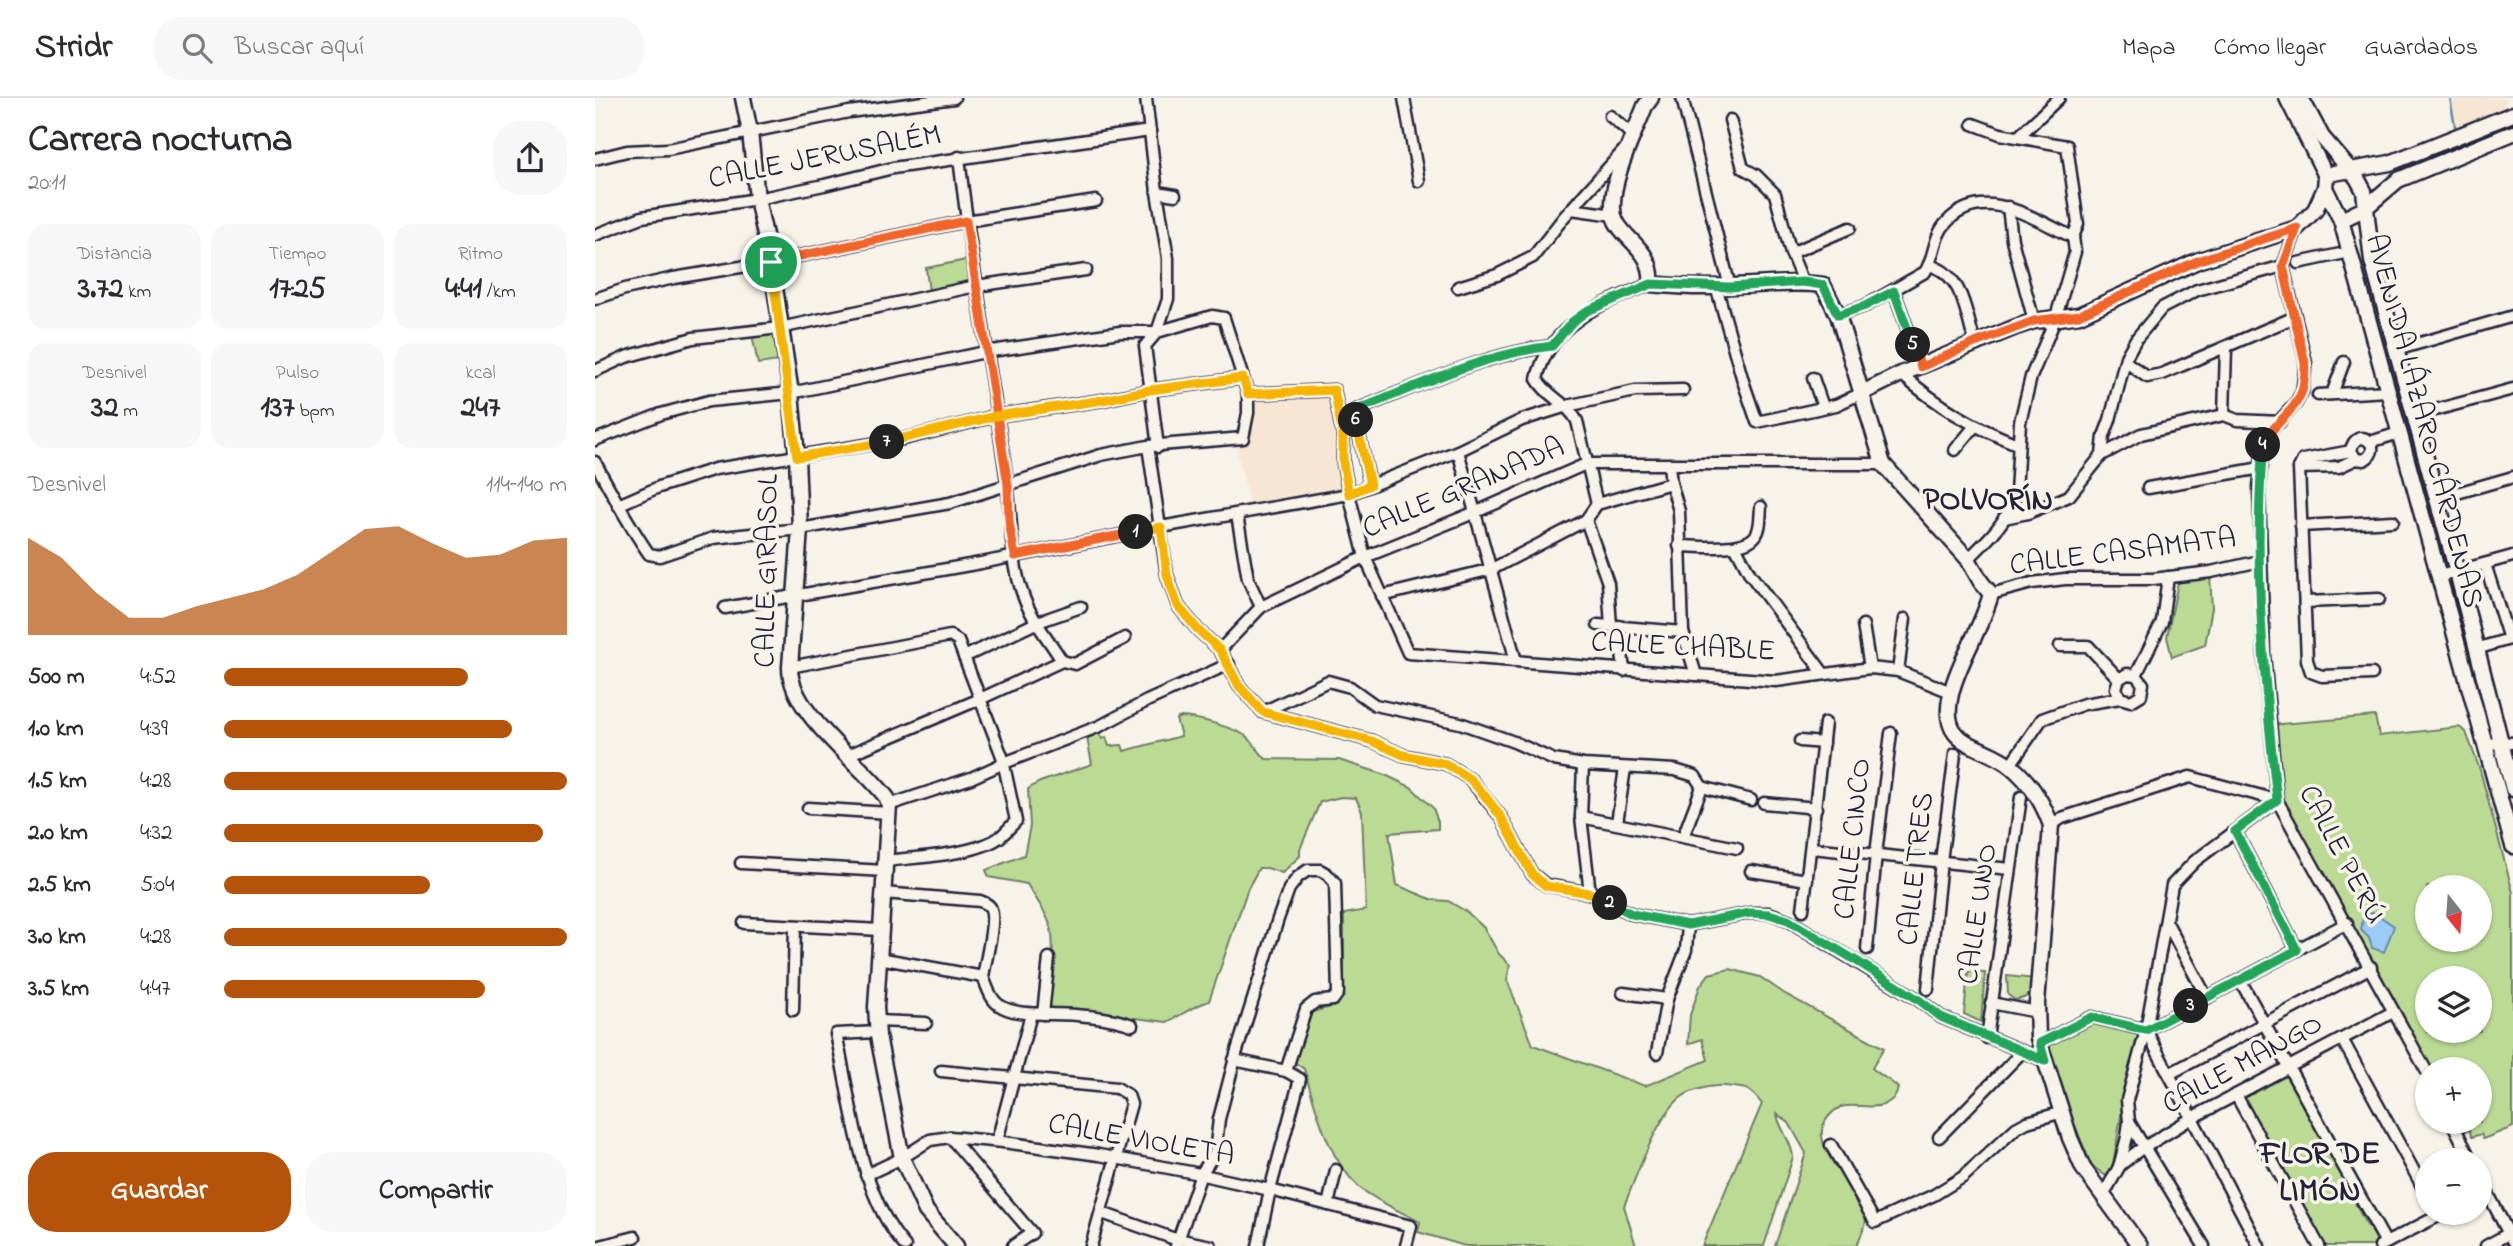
<!DOCTYPE html>
<html lang="es">
<head>
<meta charset="utf-8">
<style>
	:root { --surface:#fff; --page:#f7f7f7; --text:#2b2b33; --muted:#7c7c81; --line:#e1e1e2; --accent:#b45309 }
	body { margin:0; font-family:"Indie Flower",sans-serif; background:var(--page); color:var(--text); height:100vh; display:flex; flex-direction:column; font-size:26px; white-space:nowrap }
	* { box-sizing:border-box; margin:0 }
	p { font-size:23px; color:var(--muted) }
	.icon { flex:none; width:38px; height:38px; fill:none; stroke:currentColor; stroke-width:2; stroke-linecap:round; stroke-linejoin:round }
	.map { position:relative; flex:1; overflow:hidden }
	.panel { display:flex; flex-direction:column; background:var(--surface); width:595px }
	.panel>* { flex:none }
	.needle { width:46px; rotate:163deg }
	.controls { position:absolute; left:1820px; top:777px; display:grid; gap:14px }
	.controls a { display:grid; place-items:center; width:77px; height:77px; border-radius:50%; background:var(--surface); box-shadow:0 2px 5px #0004; font-size:35px }
	.pin { position:absolute; display:grid; place-items:center; width:60px; height:60px; color:#fff; margin:-30px; border:4px solid #fff; border-radius:50%; box-shadow:0 2px 7px #0007 }
	.km { position:absolute; width:35px; height:35px; margin:-18px; border-radius:50%; background:#222; color:#fff; font-size:19px; line-height:35px; text-align:center }
	.round { display:grid; place-items:center; flex:none; width:74px; height:74px; border-radius:28px; background:var(--page) }
	.headline { display:flex; align-items:center; justify-content:space-between; height:119px; padding:0 28px }
	h1 { font-size:38px; font-weight:700; line-height:52px }
	.stats { display:grid; grid-template-columns:repeat(3,1fr); gap:10px; height:119px; padding:7px 28px }
	.stats div { display:grid; align-content:center; border-radius:18px; background:var(--page); text-align:center }
	.stats b { font-size:30px; font-weight:700 }
	.stats small { font-size:19px; font-weight:400 }
	.stats p { font-size:19px }
	.chart { height:196px; padding:14px 28px }
	.chart p { display:flex; justify-content:space-between }
	.chart svg { width:100%; height:126px; margin-top:7px; fill:var(--accent); opacity:.7 }
	.cta { display:flex; gap:14px; margin-top:auto; padding:14px 28px }
	.cta a { flex:1; height:80px; border-radius:28px; background:var(--accent); color:#fff; font-size:28px; font-weight:700; line-height:80px; text-align:center }
	.cta a+a { background:var(--page); color:var(--text) }
	ul { padding:0 28px; list-style:none; font-size:23px }
	li { display:grid; grid-template-columns:112px 84px 1fr; align-items:center; height:52px }
	li i { height:18px; border-radius:9px; background:var(--accent) }
	header { display:flex; align-items:center; gap:42px; box-sizing:border-box; height:98px; padding:0 35px; background:var(--surface); border-bottom:2px solid var(--line) }
	header strong { font-size:33px }
	nav { display:flex; gap:38px; margin-inline-start:auto; font-size:24px }
	.search { width:490px; height:63px; background:var(--page); display:flex; align-items:center; gap:18px; box-sizing:border-box; padding:0 24px; border-radius:28px; color:var(--muted); font-size:26px }
	main { display:flex; flex:1; min-height:0 }
	.map>svg:first-child { display:block }
</style>
</head>
<body>
<header>
<strong>Stridr</strong>
<div class="search"><svg class="icon" aria-label="search" viewBox="0 0 24 24"><circle cx="10" cy="10" r="6"/><path d="M15 15l6 6"/></svg>Buscar aquí</div>
<nav><a>Mapa</a><a>Cómo llegar</a><a>Guardados</a></nav>
</header>
<main>
<section class="panel">
<div class="headline"><div><h1>Carrera nocturna</h1><p>20:11</p></div><a class="round"><svg class="icon" aria-label="share" viewBox="0 0 24 24"><path d="M12 15V3M7 8l5-5 5 5M5 13v7h14v-7"/></svg></a></div>
<div class="stats">
<div><p>Distancia</p><b>3.72<small> km</small></b></div>
<div><p>Tiempo</p><b>17:25</b></div>
<div><p>Ritmo</p><b>4:41<small> /km</small></b></div>
</div>
<div class="stats">
<div><p>Desnivel</p><b>32<small> m</small></b></div>
<div><p>Pulso</p><b>137<small> bpm</small></b></div>
<div><p>kcal</p><b>247</b></div>
</div>
<div class="chart"><p><span>Desnivel</span>114–140 m</p>
<svg viewBox="0 0 160 44" preserveAspectRatio="none"><path d="M0 44V10L10 17L20 29L30 38L40 38L50 34L60 31L70 28L80 23L90 15L100 7L110 6L120 12L130 17L140 16L150 11L160 10V44z"/></svg>
</div>
<ul>
<li><b>500 m</b>4:52<i style="width:71%"></i></li>
<li><b>1.0 km</b>4:39<i style="width:84%"></i></li>
<li><b>1.5 km</b>4:28<i style="width:100%"></i></li>
<li><b>2.0 km</b>4:32<i style="width:93%"></i></li>
<li><b>2.5 km</b>5:04<i style="width:60%"></i></li>
<li><b>3.0 km</b>4:28<i style="width:100%"></i></li>
<li><b>3.5 km</b>4:47<i style="width:76%"></i></li>
</ul>
<div class="cta"><a>Guardar</a><a>Compartir</a></div>
</section>
<div class="map">
<svg width="1918" height="1148" viewBox="0 0 1918 1148">
	<rect width="100%" height="100%" fill="#f7f3e8"/>
	<filter id="ink" filterUnits="userSpaceOnUse"><feTurbulence type="fractalNoise" baseFrequency=".0143" numOctaves="2"/><feDisplacementMap in="SourceGraphic" scale="14" xChannelSelector="R" yChannelSelector="G"/><feConvolveMatrix kernelMatrix="1 2 1 2 8 2 1 2 1" color-interpolation-filters="sRGB"/></filter>
	<g filter="url(#ink)">
		<g fill="#f7e6d4">
			<path d="M1855,0H1912L1907,16L1862,40Z"/>
			<path d="M733,298L746,391L655,407L641,350L654,340L662,303Z"/>
		</g>
		<g fill="#bbdb95" stroke="#6e7e68" stroke-width="2" fill-rule="evenodd">
			<path d="M371,162L376,185L334,194L331,170Z"/>
			<path d="M180,234L184,263L163,266L157,237Z"/>
			<path d="M1615,477L1617,510L1610,547L1577,559L1572,539L1583,484Z"/>
			<path d="M1780,618L1784,638L1864,629L1871,634L1885,672L1918,795V1029L1888,1041L1886,1036L1877,1039L1874,1032L1863,1037L1856,1024H1885V971H1832V978L1689,705L1674,627ZM1832,789H1885V842H1832ZM1832,880H1885V933H1832Z"/>
			<path d="M586,619C600,619 641,630 652,639C659,645 664,654 671,661L744,662L788,676L816,689L838,710L843,724V731L794,735L802,787L838,802L853,803L872,814L889,830L904,856L915,867L912,882L938,947L1050,988L1113,962L1107,941L1093,946L1095,917L1105,888L1114,876L1135,871L1165,879L1190,896L1289,950L1277,970C1285,978 1295,981 1303,990L1301,997C1298,1001 1293,1005 1288,1007C1267,1013 1250,999 1234,1018C1229,1024 1226,1031 1227,1038C1229,1059 1254,1084 1264,1103C1267,1107 1271,1112 1271,1118C1272,1128 1265,1139 1261,1148H1180L1211,1055L1194,1025L1182,1016C1184,1031 1197,1043 1198,1059L1169,1148H1107L1167,1006C1154,989 1151,990 1130,988C1117,987 1094,992 1084,1001C1060,1023 1042,1077 1029,1108L1041,1148H870L823,1134L825,1124C807,1114 779,1102 764,1089C731,1058 722,1012 709,971L699,964L717,914L739,908L749,896V816L771,812L767,714L761,700L746,699L725,704L705,751V758L687,775L672,770H664L653,790L614,903C598,908 587,917 572,924L451,909C454,884 461,855 456,830C452,814 440,800 432,786L394,779L391,772L429,757L435,728L433,691L445,684L497,666L492,640L498,638V635L503,632L507,641L511,639L514,648L527,647L529,653L586,638L581,621Z"/>
			<path d="M1373,874L1390,875L1386,924L1369,916Z"/>
			<path d="M1412,878L1441,881C1437,895 1435,900 1420,902L1413,897Z"/>
			<path d="M1498,924L1549,934L1526,1018L1517,1073L1511,1078L1496,1067L1457,971L1453,946Z"/>
			<path d="M1692,971L1743,1062L1756,1096L1769,1123L1786,1146L1781,1148H1725L1642,997Z"/>
		</g>
		<path fill="#9ccbf8" stroke="#6b87ac" stroke-width="2" d="M1769,815H1780L1799,828L1789,854L1777,850L1774,840L1766,832Z"/>
		<g fill="none" stroke-linecap="round" stroke-linejoin="round">
			<path stroke="#6b87ac" stroke-width="2.5" d="M1855,0L1861,34"/>
			<defs>
				<g id="street">
					<path d="M551,0L562,94L573,160V201L562,234L550,248L563,349"/>
					<path d="M809,0L824,83"/>
					<path d="M1087,0L1135,189"/>
					<path d="M1015,18L1039,38"/>
					<path d="M1135,22L1148,70L1161,77L1180,96L1196,155L1208,184"/>
					<path d="M1423,39L1464,0"/>
					<path d="M364,59C376,168 397,276 412,384C417,422 415,463 429,500C437,522 455,543 467,563"/>
					<path d="M0,61L32,53L73,51L254,14L359,0"/>
					<path d="M562,94L580,97"/>
					<path d="M1413,109L1417,142L1439,223"/>
					<path d="M976,111L1019,117"/>
					<path d="M1702,130L1688,168L1711,265L1707,294L1701,305L1675,333L1668,345L1664,390L1669,556L1682,702L1832,974"/>
					<path d="M0,137L47,119L162,101L229,87L298,70L555,33"/>
					<path d="M1196,155L1255,130"/>
					<path d="M1703,165L1755,154"/>
					<path d="M1335,167C1339,169 1346,171 1350,175C1369,189 1373,224 1380,245"/>
					<path d="M1121,188L1148,283L1162,324L1241,307L1267,295"/>
					<path d="M863,189L902,177L938,159L969,119L1030,51"/>
					<path d="M1299,193L1326,269"/>
					<path d="M0,201L30,191L79,180L176,164L371,123L501,103"/>
					<path d="M1243,217L1270,208L1330,174C1340,159 1338,138 1352,124C1388,85 1440,122 1478,139"/>
					<path d="M1801,252L1918,218"/>
					<path d="M1531,264L1552,279L1567,276L1700,219"/>
					<path d="M0,273L31,259L98,240L185,230L381,188L491,172"/>
					<path d="M1306,276C1343,308 1376,328 1422,346"/>
					<path d="M1218,280L1228,309"/>
					<path d="M653,296L739,292L748,338V365L754,396L770,459L813,555L1181,583L1275,570L1303,573L1356,594"/>
					<path d="M1737,296L1749,264"/>
					<path d="M1723,297L1793,293"/>
					<path d="M1629,317L1631,250"/>
					<path d="M1818,318L1918,291"/>
					<path d="M0,342L66,316L114,303L196,295L390,254L525,234H562L617,218L629,220L653,296V315L648,340L553,348L506,357L355,405L205,431L118,440L65,458L54,456C34,427 17,396 0,364"/>
					<path d="M1775,344L1804,335"/>
					<path d="M553,348L572,477L583,508L603,532L625,552L644,588L668,614L777,643L808,657L851,666L875,681L906,719L937,776L951,787L995,795L1037,816L1093,827L1155,815H1174L1193,822L1324,902L1346,919L1450,963"/>
					<path d="M1360,352L1380,328"/>
					<path d="M863,353L921,563"/>
					<path d="M1756,353L1708,362L1704,370L1712,562L1716,574L1727,578L1777,576"/>
					<path d="M1507,357L1546,336L1629,317L1642,322L1685,324"/>
					<path d="M1074,367L1076,385L1084,413L1088,534L1101,577"/>
					<path d="M1704,370L1744,369L1761,361L1769,362C1792,348 1760,326 1756,353L1761,361"/>
					<path d="M775,387L759,313C823,288 888,256 957,248"/>
					<path d="M1553,390L1666,370"/>
					<path d="M1841,401L1918,379"/>
					<path d="M1002,406L982,323C972,304 952,299 942,281C955,224 1008,205 1056,186"/>
					<path d="M23,407L64,389L120,371L308,341L401,318L508,302L555,292L648,280"/>
					<path d="M642,417L653,481L666,509"/>
					<path d="M1409,420L1433,415L1474,398L1507,357L1509,338L1515,322L1531,259L1541,241L1567,210L1602,192L1688,168"/>
					<path d="M991,422L1013,485L1016,528"/>
					<path d="M1706,428L1798,423"/>
					<path d="M1084,448C1103,448 1150,454 1161,437C1166,430 1165,418 1166,409"/>
					<path d="M1140,448L1155,476L1229,576"/>
					<path d="M1373,461C1393,442 1413,423 1421,395L1425,324L1436,279L1461,219L1480,154L1478,139L1483,126L1472,48L1405,36L1378,26"/>
					<path d="M1890,466L1914,541"/>
					<path d="M1844,478L1918,458"/>
					<path d="M1396,496L1437,485L1470,481H1558L1616,474L1665,463"/>
					<path d="M787,498L897,471L991,422L1002,406L1076,385"/>
					<path d="M1710,504L1784,501"/>
					<path d="M130,510L386,465L566,429L754,396L863,353L927,322L972,308L1040,293L1088,292"/>
					<path d="M1003,527L1088,534"/>
					<path d="M1268,527L1275,570"/>
					<path d="M1024,528L1029,573"/>
					<path d="M1465,548H1493L1524,581"/>
					<path d="M1881,551L1918,540"/>
					<path d="M625,552L666,509L770,459L881,414L991,366H1288"/>
					<path d="M369,559L443,524L486,509"/>
					<path d="M467,563L480,566L530,540"/>
					<path d="M195,569L355,538L363,543L407,658L421,723C416,728 411,734 405,739C381,757 321,759 291,763"/>
					<path d="M1303,573L1310,521"/>
					<path d="M1541,577L1567,524L1573,479"/>
					<path d="M668,614L733,583L755,589L780,607L865,625L919,644L959,662L988,667L1080,672L1100,678L1107,689"/>
					<path d="M1205,643L1228,645"/>
					<path d="M1890,647L1906,644L1918,645"/>
					<path d="M253,657L385,601L467,563"/>
					<path d="M988,667L986,719L995,795"/>
					<path d="M1415,667L1447,621L1489,606L1525,600L1536,603L1546,597L1548,586L1541,577L1532,576L1524,581L1521,590L1525,600"/>
					<path d="M1107,689L1156,702"/>
					<path d="M1169,705L1221,710"/>
					<path d="M294,707L376,680L409,665L505,628L552,603L634,566"/>
					<path d="M213,710L294,715"/>
					<path d="M986,719L1142,750"/>
					<path d="M1022,725L1030,670"/>
					<path d="M1456,727L1467,720L1595,679L1682,702"/>
					<path d="M1640,733L1702,852"/>
					<path d="M1088,739L1107,689"/>
					<path d="M1217,750L1415,771"/>
					<path d="M146,765L290,773"/>
					<path d="M1156,773L1212,782"/>
					<path d="M288,795L385,803C389,805 392,805 395,809C402,820 390,865 388,879"/>
					<path d="M1208,812L1230,625"/>
					<path d="M1571,823L1612,900"/>
					<path d="M149,825L286,832"/>
					<path d="M1272,851L1281,756L1296,635"/>
					<path d="M284,860L388,879C392,888 395,901 404,907C419,917 440,915 457,916C480,916 516,919 537,927"/>
					<path d="M1645,882L1791,1145"/>
					<path d="M1333,891L1346,763L1360,656"/>
					<path d="M1028,895L1072,901"/>
					<path d="M1396,905L1442,914"/>
					<path d="M198,912L200,828"/>
					<path d="M448,916L454,860"/>
					<path d="M282,923L331,925"/>
					<path d="M1551,932L1664,1148"/>
					<path d="M1551,932L1752,825"/>
					<path d="M283,934L241,936C256,1002 264,1097 310,1148"/>
					<path d="M1392,940L1426,699"/>
					<path d="M1747,941L1832,1097"/>
					<path d="M1445,945L1497,919L1551,932"/>
					<path d="M1062,955L1072,901L1091,852L1093,827"/>
					<path d="M639,962L691,973L705,981L675,1092L663,1148"/>
					<path d="M346,973L522,990L533,997L536,1006L496,1148"/>
					<path d="M1574,976L1776,869"/>
					<path d="M1641,997L1724,1148"/>
					<path d="M1534,1024L1609,1148"/>
					<path d="M1857,1024L1876,1062"/>
					<path d="M355,1039L437,1135L418,1148"/>
					<path d="M1344,1039L1427,954"/>
					<path d="M402,1043L436,916"/>
					<path d="M1236,1047L1280,1124L1339,1097L1368,1079L1421,1030L1432,1024L1468,1014"/>
					<path d="M1524,1068L1543,1053L1597,1020L1798,914"/>
					<path d="M271,1077L307,1060L335,1042L355,1039L408,1044L504,1057L595,1074L675,1092L816,1128L811,1148"/>
					<path d="M1885,1080L1918,1144"/>
					<path d="M1509,1096L1524,1069L1532,1039L1534,1024L1532,1002L1551,932L1577,787L1600,763L1682,702"/>
					<path d="M733,1107L741,1072"/>
					<path d="M507,1115L577,1140L616,1148"/>
					<path d="M5,1148L40,1139"/>
					<path d="M581,1148L606,1076L620,1055L624,1021L641,956L683,821L694,791L703,779L713,772H725L732,776L740,785L743,895L738,902L720,904L711,911L691,973"/>
					<path d="M1785,1148L1849,1115"/>
					<path d="M1891,1148L1913,1136"/>
				</g>
				<g id="secondary">
					<path d="M148,0L155,34L162,101L176,164L196,295L202,359L205,431L195,569C194,614 266,665 292,700L294,707L281,909L283,938L307,1060L331,1113L361,1148"/>
					<path d="M1056,0L1050,8C1039,37 1016,81 1018,111C1019,140 1060,148 1056,186C1084,189 1112,190 1139,188C1169,187 1199,183 1228,187L1243,217L1288,366L1373,461L1386,484L1396,496C1387,530 1363,564 1356,596C1343,651 1387,644 1417,669C1436,685 1448,705 1456,727L1442,905L1443,940L1475,1040L1488,1070L1545,1148"/>
					<path d="M1692,0L1731,78L1730,90L1746,122L1918,748"/>
					<path d="M1706,0L1727,39L1762,80L1769,93L1777,163L1862,474L1918,691"/>
					<path d="M1731,78L1739,75L1795,65L1918,16"/>
					<path d="M1746,122L1769,111L1803,82L1918,35"/>
					<path d="M1267,295L1306,276L1421,229L1439,223L1484,217L1602,163L1702,130L1720,112L1730,90"/>
				</g>
			</defs>
			<use href="#street" stroke="#22223b" stroke-width="15"/>
			<use href="#secondary" stroke="#22223b" stroke-width="19"/>
			<use href="#street" stroke="#f7f3e8" stroke-width="10"/>
			<use href="#secondary" stroke="#f7f3e8" stroke-width="14"/>
		</g>
	</g>
	<g fill="none" stroke-linecap="round" stroke-linejoin="round" filter="url(#ink)">
		<defs>
			<path id="split-1" d="M176,164L371,123L413,387L414,424L420,458L541,434"/>
			<path id="split-2" d="M541,434L566,429L572,477L583,508L603,532L625,552L644,588L668,614L777,643L808,657L851,666L875,681L890,698L906,719L937,776L951,788L995,795L1015,805"/>
			<path id="split-3" d="M1015,805L1037,816L1093,827L1155,815L1174,816L1193,822L1260,862L1324,902L1346,919L1450,963L1445,945L1497,919L1551,932L1596,908"/>
			<path id="split-4" d="M1596,908L1702,852L1640,733L1682,702C1669,585 1658,464 1668,347"/>
			<path id="split-5" d="M1318,247L1326,269L1380,245L1439,223L1484,217L1602,163L1702,130L1688,168L1710,265C1710,274 1710,284 1707,293C1700,315 1676,326 1668,347"/>
			<path id="split-6" d="M761,322L759,313C823,288 888,256 957,248L977,224L992,213L1056,186L1135,189L1208,184L1228,187L1243,217L1270,208L1299,193L1318,247"/>
			<path id="split-7" d="M292,344L401,318L508,302L555,292L648,280L653,296L739,292L748,338V365L754,396L775,387L761,322"/>
			<path id="split-8" d="M176,164L202,359L292,344"/>
		</defs>
		<use href="#split-1" stroke="#fff" stroke-width="14"/>
		<use href="#split-2" stroke="#fff" stroke-width="14"/>
		<use href="#split-3" stroke="#fff" stroke-width="14"/>
		<use href="#split-4" stroke="#fff" stroke-width="14"/>
		<use href="#split-5" stroke="#fff" stroke-width="14"/>
		<use href="#split-6" stroke="#fff" stroke-width="14"/>
		<use href="#split-7" stroke="#fff" stroke-width="14"/>
		<use href="#split-8" stroke="#fff" stroke-width="14"/>
		<use href="#split-1" stroke="#f0652b" stroke-width="9"/>
		<use href="#split-2" stroke="#f5b400" stroke-width="9"/>
		<use href="#split-3" stroke="#22a559" stroke-width="9"/>
		<use href="#split-4" stroke="#22a559" stroke-width="9"/>
		<use href="#split-5" stroke="#f0652b" stroke-width="9"/>
		<use href="#split-6" stroke="#22a559" stroke-width="9"/>
		<use href="#split-7" stroke="#f5b400" stroke-width="9"/>
		<use href="#split-8" stroke="#f5b400" stroke-width="9"/>
	</g>
	<g text-anchor="middle" dominant-baseline="central" stroke-width="7" stroke-linejoin="round" paint-order="stroke">
		<g font-size="30" fill="#22223b" stroke="#f7f3e8">
			<text transform="translate(230 60) rotate(-11)">CALLE JERUSALÉM</text>
			<text transform="translate(1828 323) rotate(75)">AVENIDA LÁZARO CÁRDENAS</text>
			<text transform="translate(869 391) rotate(-23)">CALLE GRANADA</text>
			<text transform="translate(1528 455) rotate(-7)">CALLE CASAMATA</text>
			<text transform="translate(173 473) rotate(-89)">CALLE GIRASOL</text>
			<text transform="translate(1088 550) rotate(3)">CALLE CHABLE</text>
			<text transform="translate(1259 741) rotate(-84)">CALLE CINCO</text>
			<text transform="translate(1746 757) rotate(62)">CALLE PERÚ</text>
			<text transform="translate(1322 771) rotate(-84)">CALLE TRES</text>
			<text transform="translate(1384 816) rotate(-82)">CALLE UNO</text>
			<text transform="translate(1648 967) rotate(-29)">CALLE MANGO</text>
			<text transform="translate(546 1043) rotate(10)">CALLE VIOLETA</text>
		</g>
		<g font-size="32" font-weight="bold" fill="#22223b" stroke="#f7f3e8">
			<text x="1393" y="403">POLVORÍN</text>
			<text x="1725" y="1057">FLOR DE<tspan x="1725" dy="37">LIMÓN</tspan></text>
		</g>
	</g>
</svg>
<div class="controls">
<a><svg class="needle" viewBox="-14 -14 28 28"><path d="M0-13l5 13h-10z" fill="#e53935"/><path d="M0 13l5-13h-10z" fill="#7c7c81"/></svg></a>
<a><svg class="icon" aria-label="layers" viewBox="0 0 24 24"><path d="M12 4l9 5-9 5-9-5zM3 14l9 5 9-5"/></svg></a>
<a>+</a>
<a>−</a>
</div>
<div class="pin" style="left:176px;top:164px;background:#1e9e55"><svg class="icon" aria-label="arrive" viewBox="0 0 24 24"><path d="M6 21V4h12l-3 4 3 4H6"/></svg></div>
<b class="km" style="left:541px;top:434px">1</b>
<b class="km" style="left:1015px;top:805px">2</b>
<b class="km" style="left:1596px;top:908px">3</b>
<b class="km" style="left:1668px;top:347px">4</b>
<b class="km" style="left:1318px;top:247px">5</b>
<b class="km" style="left:761px;top:322px">6</b>
<b class="km" style="left:292px;top:344px">7</b>
</div>
</main>
</body>
</html>
